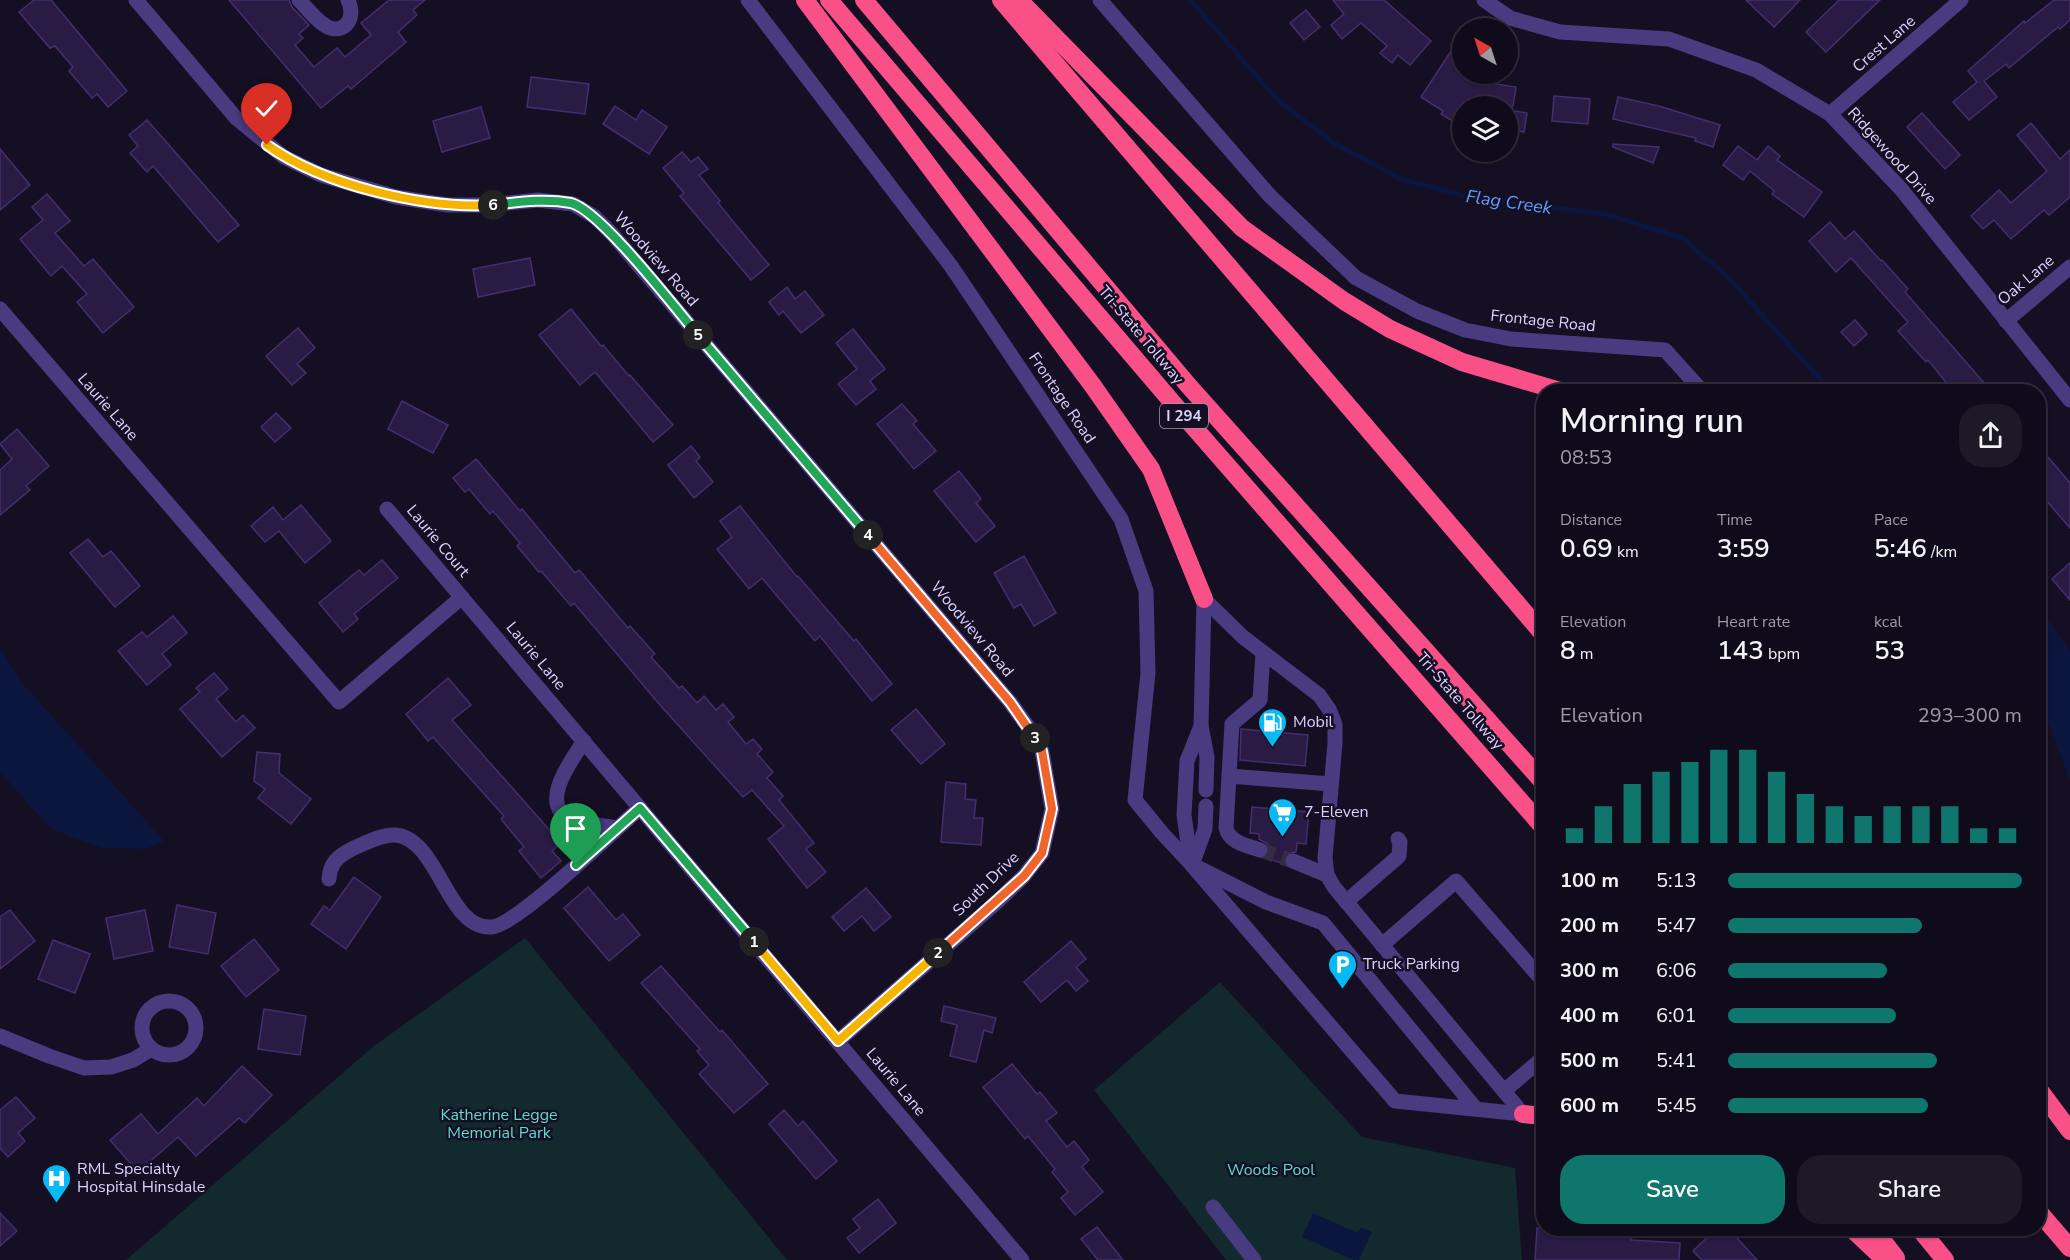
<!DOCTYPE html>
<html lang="en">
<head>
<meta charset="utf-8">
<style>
	:root { --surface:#100b1a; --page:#1e1927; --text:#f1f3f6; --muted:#9c9ba2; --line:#302b39; --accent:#0f766e }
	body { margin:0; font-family:"Nunito Sans",sans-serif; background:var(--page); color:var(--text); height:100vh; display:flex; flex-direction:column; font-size:22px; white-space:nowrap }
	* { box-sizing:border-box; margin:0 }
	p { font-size:20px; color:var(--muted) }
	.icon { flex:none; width:33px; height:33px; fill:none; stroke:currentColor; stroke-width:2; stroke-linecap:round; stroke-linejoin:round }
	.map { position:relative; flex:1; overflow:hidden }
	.panel { position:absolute; left:1536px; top:384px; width:510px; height:852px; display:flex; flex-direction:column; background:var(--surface); border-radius:24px; box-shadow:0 2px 4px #0004,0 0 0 2px var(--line) }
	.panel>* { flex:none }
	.needle { width:39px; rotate:321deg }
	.buttons { position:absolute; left:1452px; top:18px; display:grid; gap:12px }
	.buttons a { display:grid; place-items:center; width:66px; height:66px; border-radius:50%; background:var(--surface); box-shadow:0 2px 4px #0004,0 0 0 2px var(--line); font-size:30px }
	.pin { position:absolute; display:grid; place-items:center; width:51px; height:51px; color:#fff; margin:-62px -26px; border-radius:50% 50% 50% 0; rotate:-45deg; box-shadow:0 0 6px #0007 }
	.pin .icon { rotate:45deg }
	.km { position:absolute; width:30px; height:30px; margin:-15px; border-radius:50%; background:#222; color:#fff; font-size:16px; line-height:30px; text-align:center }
	.round { display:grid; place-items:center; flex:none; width:63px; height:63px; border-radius:24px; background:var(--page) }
	.overview { display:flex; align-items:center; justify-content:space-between; height:102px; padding:0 24px }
	h1 { font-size:33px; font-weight:600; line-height:45px }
	.metrics { display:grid; grid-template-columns:repeat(3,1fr); gap:9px; height:102px; padding:6px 24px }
	.metrics div { display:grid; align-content:center }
	.metrics b { font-size:26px; font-weight:600 }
	.metrics small { font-size:16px; font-weight:400 }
	.metrics p { font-size:16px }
	.chart { height:168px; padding:12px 24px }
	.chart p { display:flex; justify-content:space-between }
	.chart svg { width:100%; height:108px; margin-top:6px; stroke:var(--accent); stroke-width:6 }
	.action { display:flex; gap:12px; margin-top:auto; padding:12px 24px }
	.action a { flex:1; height:69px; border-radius:24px; background:var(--accent); color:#fff; font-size:24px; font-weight:600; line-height:69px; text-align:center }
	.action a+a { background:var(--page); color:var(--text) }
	ul { padding:0 24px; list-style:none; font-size:20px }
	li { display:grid; grid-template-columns:96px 72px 1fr; align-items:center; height:45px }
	li i { height:15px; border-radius:8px; background:var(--accent) }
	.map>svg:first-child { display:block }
</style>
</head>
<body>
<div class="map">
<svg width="2070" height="1260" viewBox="0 0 2070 1260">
	<rect width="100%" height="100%" fill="#150f23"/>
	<g fill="#12292d">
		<path d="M525,938L787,1260H126L374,1046Z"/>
		<path d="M1220,982L1362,1137L1515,1168L1522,1260H1226L1094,1090Z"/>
	</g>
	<g fill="#0b163f">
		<path d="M2039,608L2047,618L2070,652V781L2039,697Z"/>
		<path d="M0,648L22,683L164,841L145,849L103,848L52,830L0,772Z"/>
		<path d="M1313,1213L1358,1233L1361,1227L1372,1232L1359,1260H1354L1302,1237Z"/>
	</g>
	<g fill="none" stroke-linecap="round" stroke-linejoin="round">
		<path stroke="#0b163f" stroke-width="5" d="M1190,0L1277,99L1332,142L1401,179L1476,199L1605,214L1682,238L1728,277L1831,392"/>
	</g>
	<g fill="#291b43" stroke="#442e6f" stroke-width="1.5">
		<path d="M34,0H51L127,91L108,107L97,94L92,98L69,71L73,67L55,46L50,48L19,12Z"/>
		<path d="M229,0H289L292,7L309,25L299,34L303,38L295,45L314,67L337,48L345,57L371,35L361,23L389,0H425L413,10L417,15L398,32L406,42L351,89L348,86L321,108Z"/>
		<path d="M1333,0H1384L1431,41L1410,65L1398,55L1392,63L1380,53L1387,46L1361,23L1342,39L1331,25L1344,14Z"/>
		<path d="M1746,0H1800L1774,27Z"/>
		<path d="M1839,0H1880L1826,52L1806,32Z"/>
		<path d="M2054,0H2070V20L2060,29L2058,27L2009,68L2006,64L1984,81L1997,97L1969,120L1953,102L1977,82L1968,71L2024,21L2025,23Z"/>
		<path d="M1306,10L1320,27L1304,40L1290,23Z"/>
		<path d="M1451,51L1462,59V74H1469L1465,79L1516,87L1513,106H1462V113L1456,123L1441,114L1443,111L1421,97Z"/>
		<path d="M531,77L589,84L585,114L527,107Z"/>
		<path d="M1554,96L1590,99L1588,124L1552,121Z"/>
		<path d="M1618,97L1659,106L1720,125L1713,147L1695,141L1696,138L1613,119Z"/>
		<path d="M615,106L636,120L642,110L667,127L649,154L603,124Z"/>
		<path d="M481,107L490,138L442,152L433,121Z"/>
		<path d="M1508,110L1527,113L1524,132L1508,129Z"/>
		<path d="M1922,113L1960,155L1945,169L1907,127Z"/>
		<path d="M147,120L239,225L218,242L153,166L147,172L130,153L138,146L129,135Z"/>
		<path d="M2031,123L2060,159L2070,150V197L2049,215L2044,210L2011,239L1994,220L1983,229L1971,216L1999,190L2011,203L2047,171L2017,135Z"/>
		<path d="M1613,144L1659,147L1653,163L1613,147Z"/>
		<path d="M1738,146L1757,160L1768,146L1780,156L1777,160L1822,192L1804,217L1772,194L1774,191L1750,171L1743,180L1723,165Z"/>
		<path d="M0,149L30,185L0,210Z"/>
		<path d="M682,152L691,162L698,157L708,169L699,175L720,201L718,203L769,265L751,280L680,196L684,193L663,168Z"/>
		<path d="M47,194L70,221L55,233L84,266L93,259L134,307L103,333L77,302L87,294L62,266L51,276L20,239L43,220L32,207Z"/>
		<path d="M1830,222L1845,239L1854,231L1881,261L1882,260L1908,289L1905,292L1992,392H1954L1928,360L1926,362L1898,331L1908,322L1851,258L1836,272L1809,241Z"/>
		<path d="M530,258L535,285L478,297L473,269Z"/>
		<path d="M787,287L795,299L805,291L824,315L801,333L783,311L779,315L769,302Z"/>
		<path d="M571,309L601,346L603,345L629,376L630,375L673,425L653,442L595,372L580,385L539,335Z"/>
		<path d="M1855,320L1867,334L1854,346L1841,332Z"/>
		<path d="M298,328L315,348L297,364L306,373L292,385L266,356Z"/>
		<path d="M853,329L885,369L870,381L876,389L856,405L838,384L857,369L836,343Z"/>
		<path d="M402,401L448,425L433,453L388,429Z"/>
		<path d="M902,404L917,421L913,424L936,451L914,469L877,424Z"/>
		<path d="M276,413L291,428L275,442L261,427Z"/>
		<path d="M17,429L49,466L26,486L30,490L0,515V470L12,459L0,444Z"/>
		<path d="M691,446L700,457L696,461L713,482L694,498L668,465Z"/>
		<path d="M2047,456L2070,483V528L2038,491V463Z"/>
		<path d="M476,459L520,511L522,509L575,573L579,570L628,628L630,626L655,654L651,657L679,688L682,686L697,703L704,696L716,710L723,704L734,717L728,722L746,744L753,739L762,749L757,754L773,772L767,778L783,796L779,800L814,843L806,849L826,872L807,888L768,839L784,826L752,790L743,797L660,705L574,603L571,606L541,571L539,572L517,546L520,543L493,511L490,514L469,489L465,492L453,478Z"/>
		<path d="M959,471L981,499L976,503L995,526L976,542L934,491Z"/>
		<path d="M301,505L331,541L305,563L279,531L265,542L251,526L273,507L283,520Z"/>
		<path d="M740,506L797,577L798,576L854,641L856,639L892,684L872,701L820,636L815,641L762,578L749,589L717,549L732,537L720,521Z"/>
		<path d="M88,539L103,557L111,551L140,586L115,607L70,553Z"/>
		<path d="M1024,556L1056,613L1034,626L1021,604L1014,608L994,573Z"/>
		<path d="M382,560L398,578L354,614L358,619L343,632L319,603L359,570L364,575Z"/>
		<path d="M2070,563V600L2052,579Z"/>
		<path d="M173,616L187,633L162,654L171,665L147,685L118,651L142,632L147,637Z"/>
		<path d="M214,673L228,689L216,699L236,722L243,715L255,728L222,757L180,709L200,692L196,688Z"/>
		<path d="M448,678L471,705L452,720L561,843L552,851L561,861L541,878L519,851L524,847L501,819L504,816L433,737L428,741L406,714Z"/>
		<path d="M916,709L945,744L921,764L891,730Z"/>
		<path d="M1241,729L1308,735L1305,766L1240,760Z"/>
		<path d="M257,752L280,754L279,773L311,799L291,824L258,798L265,789L254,781Z"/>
		<path d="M946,782L966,784L965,799L976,800L974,818H983L981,845L941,842Z"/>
		<path d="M1252,807L1309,812L1306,844L1297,843L1296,852L1288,853L1284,857V864L1266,858L1269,852L1268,844L1259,839V834L1250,833Z"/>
		<path d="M354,877L381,897L346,949L311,924L324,906L330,910Z"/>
		<path d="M588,887L616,920L623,914L640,935L609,961L564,908Z"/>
		<path d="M866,888L891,917L874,931L862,916L844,931L832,917Z"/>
		<path d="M177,905L216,913L208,954L169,947Z"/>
		<path d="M10,910L35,941L0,969V917Z"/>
		<path d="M145,910L153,951L114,959L106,918Z"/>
		<path d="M254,939L279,970L246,997L221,966Z"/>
		<path d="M53,940L90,954L75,993L38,979Z"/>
		<path d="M1071,941L1086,959L1076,967L1088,981L1076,991L1067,980L1041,1002L1024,982Z"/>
		<path d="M661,966L720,1032L722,1030L768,1084L734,1113L699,1074L709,1065L697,1051L700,1049L641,983Z"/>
		<path d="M944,1006L996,1018L992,1033L984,1030L976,1062L950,1056L957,1025L941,1021Z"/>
		<path d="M264,1009L306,1016L300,1055L258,1049Z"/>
		<path d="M1012,1064L1037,1094L1040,1092L1057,1113L1046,1121L1067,1147L1074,1141L1089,1160L1082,1167L1103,1192L1075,1215L1061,1198L1068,1192L1052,1172L1055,1169L1028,1136L1025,1139L983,1087Z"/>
		<path d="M242,1066L272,1095L245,1123L239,1118L196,1156L178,1137L138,1172L110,1140L141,1114L158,1134L197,1098L204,1106Z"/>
		<path d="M16,1097L35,1118L18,1133L25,1141L8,1157L0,1148V1110Z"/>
		<path d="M784,1110L798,1126L803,1121L837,1161L816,1179L769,1124Z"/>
		<path d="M878,1199L896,1223L859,1253L847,1238L860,1228L853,1219Z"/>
		<path d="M0,1213L17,1231L0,1246Z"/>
		<path d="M1097,1227L1123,1260H1098L1081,1239Z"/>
		<path d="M1537,1228H1632L1631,1240L1680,1243L1679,1260H1535Z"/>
		<path d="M1717,1228H1728L1757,1260H1702L1693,1251Z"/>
	</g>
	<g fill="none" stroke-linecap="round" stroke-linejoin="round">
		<path stroke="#332c44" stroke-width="15" stroke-dasharray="15 8" stroke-linecap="butt" d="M1260,850L1293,861"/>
		<g stroke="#483b80" stroke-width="15">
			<path d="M136,0L236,118L284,157L321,175L396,197L447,205H489L538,200L573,204L595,217L613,235L1010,702L1031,731L1042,751L1052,809L1042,853L1024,876L998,901L838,1041"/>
			<path d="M299,0C307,8 314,18 323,24C340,37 358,22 348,0"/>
			<path d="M748,0L951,266L1121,519L1146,591L1148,673L1135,800L1162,833L1191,864L1266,902L1323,923L1476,1109"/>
			<path d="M1100,0L1270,196L1356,278L1417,311L1465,330L1511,339L1665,350L1703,392"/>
			<path d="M1484,0L1510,18L1560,32L1669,39L1756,70L1830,114L1901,189L2070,400"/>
			<path d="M1830,114L1961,0"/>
			<path d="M0,309L339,702L462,597"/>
			<path d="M2006,321L2070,267"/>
			<path d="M387,509L1022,1260"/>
			<path d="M1204,599L1201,726L1187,761L1184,815L1191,864L1395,1101L1523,1114"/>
			<path d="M1204,599L1243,637L1319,695L1329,709L1335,724V743L1325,858L1327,875L1334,887L1523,1114"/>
			<path d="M1201,726L1207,757L1206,790"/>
			<path d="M584,741C572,760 538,803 570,819C584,826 602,824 617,828"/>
			<path d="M1229,776L1331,784"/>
			<path d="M1260,850C1246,845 1230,843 1226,828L1232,724L1260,700L1263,653"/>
			<path d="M1293,861L1327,875"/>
			<path d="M1193,862L1205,829L1206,806"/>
			<path d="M329,879C330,863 338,856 352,849C363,844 382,834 395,835C439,838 447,931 492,927C517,925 616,829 640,808"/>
			<path d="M1346,902L1399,856L1400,842L1398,839"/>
			<path d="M1382,945L1456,881L1544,982"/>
			<circle cx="169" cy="1028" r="27"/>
			<path d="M0,1036L49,1056L84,1068L111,1067L133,1060L151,1049"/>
			<path d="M1504,1091L1544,1057"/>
			<path d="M1213,1207L1254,1260"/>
		</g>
		<g stroke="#fa5088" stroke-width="18">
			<path d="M805,0L1093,386L1151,469L1204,599"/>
			<path d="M829,0L1184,416L1544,828"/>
			<path d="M864,0L1188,385L1544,783"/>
			<path d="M1001,0L1544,635"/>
			<path d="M1019,0L1242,228L1344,301L1390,329L1462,362L1563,392"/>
			<path d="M2038,1088L2070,1131"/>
			<path d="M1523,1114L1544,1116"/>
			<path d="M2038,1211L2070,1248"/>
			<path d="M1851,1228L1885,1260"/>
			<path d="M1873,1228L1896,1258"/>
			<path d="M1919,1228L1945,1260"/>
		</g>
	</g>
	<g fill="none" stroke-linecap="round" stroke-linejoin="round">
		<defs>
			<path id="split-1" d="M576,865L640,808L754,942"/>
			<path id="split-2" d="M754,942L838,1041L938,953"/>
			<path id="split-3" d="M938,953L1024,876L1042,853L1052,809L1042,751L1035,738"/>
			<path id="split-4" d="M868,535L1010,702L1035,738"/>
			<path id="split-5" d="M698,335L868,535"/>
			<path id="split-6" d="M493,205C519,202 545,198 571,203C600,210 675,308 698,335"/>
			<path id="split-7" d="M267,145C323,185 424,209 493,205"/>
		</defs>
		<use href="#split-1" stroke="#fff" stroke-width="12"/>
		<use href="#split-2" stroke="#fff" stroke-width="12"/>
		<use href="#split-3" stroke="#fff" stroke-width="12"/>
		<use href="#split-4" stroke="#fff" stroke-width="12"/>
		<use href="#split-5" stroke="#fff" stroke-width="12"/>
		<use href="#split-6" stroke="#fff" stroke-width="12"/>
		<use href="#split-7" stroke="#fff" stroke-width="12"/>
		<use href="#split-1" stroke="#22a559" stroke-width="8"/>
		<use href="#split-2" stroke="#f5b400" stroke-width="8"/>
		<use href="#split-3" stroke="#f0652b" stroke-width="8"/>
		<use href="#split-4" stroke="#f0652b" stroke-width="8"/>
		<use href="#split-5" stroke="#22a559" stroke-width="8"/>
		<use href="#split-6" stroke="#22a559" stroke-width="8"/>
		<use href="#split-7" stroke="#f5b400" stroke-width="8"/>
	</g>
	<defs>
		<symbol id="fuel-pin" viewBox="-11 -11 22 30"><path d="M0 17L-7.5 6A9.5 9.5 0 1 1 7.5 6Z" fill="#07b9f5" stroke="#150f23"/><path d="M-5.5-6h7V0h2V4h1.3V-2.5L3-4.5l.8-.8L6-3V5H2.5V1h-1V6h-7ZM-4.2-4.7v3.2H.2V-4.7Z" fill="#fff"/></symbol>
		<symbol id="supermarket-pin" viewBox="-11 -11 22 30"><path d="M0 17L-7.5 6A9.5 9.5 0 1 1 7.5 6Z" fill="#07b9f5" stroke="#150f23"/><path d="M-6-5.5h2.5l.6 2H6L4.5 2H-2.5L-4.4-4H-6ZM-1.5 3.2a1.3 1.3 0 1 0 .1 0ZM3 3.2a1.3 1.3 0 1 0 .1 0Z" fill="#fff"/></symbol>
		<symbol id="parking-pin" viewBox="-11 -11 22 30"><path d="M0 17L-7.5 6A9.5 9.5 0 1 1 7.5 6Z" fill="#07b9f5" stroke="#150f23"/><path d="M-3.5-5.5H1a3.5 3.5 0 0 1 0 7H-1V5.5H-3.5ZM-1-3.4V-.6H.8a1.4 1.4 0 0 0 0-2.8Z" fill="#fff"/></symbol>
		<symbol id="hospital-pin" viewBox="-11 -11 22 30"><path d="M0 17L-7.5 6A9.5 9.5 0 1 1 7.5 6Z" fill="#07b9f5" stroke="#150f23"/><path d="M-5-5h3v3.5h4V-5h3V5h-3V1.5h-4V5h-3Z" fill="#fff"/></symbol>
	</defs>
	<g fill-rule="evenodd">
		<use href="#fuel-pin" x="1256" y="706" width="33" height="45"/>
		<use href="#supermarket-pin" x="1266" y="796" width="33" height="45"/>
		<use href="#parking-pin" x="1326" y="948" width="33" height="45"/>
		<use href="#hospital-pin" x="40" y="1162" width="33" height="45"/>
	</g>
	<g text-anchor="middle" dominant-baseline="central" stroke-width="5" stroke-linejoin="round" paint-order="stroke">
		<rect fill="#150f23" stroke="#a198bc" stroke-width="1.5" x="1160" y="404" width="48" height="24" rx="4.5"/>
		<g font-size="15" font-weight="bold" fill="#ddd2fe">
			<text x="1184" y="416">I 294</text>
		</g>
		<g font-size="16" fill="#ddd2fe" stroke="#150f23">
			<text transform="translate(1884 44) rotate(-41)">Crest Lane</text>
			<text transform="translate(1892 156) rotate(48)">Ridgewood Drive</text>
			<text transform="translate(656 259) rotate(49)">Woodview Road</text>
			<text transform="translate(2026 280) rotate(-40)">Oak Lane</text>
			<text transform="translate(1543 321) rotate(6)">Frontage Road</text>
			<text transform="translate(1141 335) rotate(50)">Tri-State Tollway</text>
			<text transform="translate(1062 398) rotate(56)">Frontage Road</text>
			<text transform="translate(108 407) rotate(49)">Laurie Lane</text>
			<text transform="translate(438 541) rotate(50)">Laurie Court</text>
			<text transform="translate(972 629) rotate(50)">Woodview Road</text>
			<text transform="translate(536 656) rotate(50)">Laurie Lane</text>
			<text transform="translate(1460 701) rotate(49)">Tri-State Tollway</text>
			<text transform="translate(986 884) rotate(-44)">South Drive</text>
			<text transform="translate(896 1082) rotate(50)">Laurie Lane</text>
		</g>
		<g font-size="16" fill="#ddd2fe" stroke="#150f23" text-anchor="start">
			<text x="1293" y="722">Mobil</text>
			<text x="1304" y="812">7-Eleven</text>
			<text x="1363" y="964">Truck Parking</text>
			<text x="77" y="1169">RML Specialty<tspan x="77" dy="18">Hospital Hinsdale</tspan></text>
		</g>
		<g font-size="16" fill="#5fdccf" stroke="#150f23">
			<text x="499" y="1115">Katherine Legge<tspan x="499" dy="18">Memorial Park</tspan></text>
			<text x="1271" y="1170">Woods Pool</text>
		</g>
		<g font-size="18" font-style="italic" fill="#639dfb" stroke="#150f23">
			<text transform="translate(1509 202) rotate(8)">Flag Creek</text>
		</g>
	</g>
</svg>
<div class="buttons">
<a><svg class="needle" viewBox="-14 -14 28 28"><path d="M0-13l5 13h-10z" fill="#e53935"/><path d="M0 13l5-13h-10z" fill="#9c9ba2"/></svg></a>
<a><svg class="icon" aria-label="layers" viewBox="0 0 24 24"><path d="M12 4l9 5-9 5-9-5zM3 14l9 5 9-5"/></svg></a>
</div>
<div class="pin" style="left:576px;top:865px;background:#1e9e55"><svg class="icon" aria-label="arrive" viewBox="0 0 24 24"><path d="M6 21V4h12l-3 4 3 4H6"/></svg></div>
<div class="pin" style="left:267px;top:145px;background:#d93025"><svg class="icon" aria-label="check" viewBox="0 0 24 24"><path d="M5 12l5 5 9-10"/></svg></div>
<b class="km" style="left:754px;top:942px">1</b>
<b class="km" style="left:938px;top:953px">2</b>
<b class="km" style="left:1035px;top:738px">3</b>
<b class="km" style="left:868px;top:535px">4</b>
<b class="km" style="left:698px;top:335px">5</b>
<b class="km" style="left:493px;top:205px">6</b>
<section class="panel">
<div class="overview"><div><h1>Morning run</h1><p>08:53</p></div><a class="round"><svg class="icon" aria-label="share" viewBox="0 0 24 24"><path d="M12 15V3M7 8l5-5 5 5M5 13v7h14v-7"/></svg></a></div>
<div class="metrics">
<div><p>Distance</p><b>0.69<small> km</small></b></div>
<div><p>Time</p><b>3:59</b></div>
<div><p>Pace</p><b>5:46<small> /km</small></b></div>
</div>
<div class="metrics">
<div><p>Elevation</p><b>8<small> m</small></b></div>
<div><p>Heart rate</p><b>143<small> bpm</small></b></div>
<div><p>kcal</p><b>53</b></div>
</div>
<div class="chart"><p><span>Elevation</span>293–300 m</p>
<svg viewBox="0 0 160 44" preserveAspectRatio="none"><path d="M5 44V38M15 44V29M25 44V20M35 44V15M45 44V11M55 44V6M65 44V6M75 44V15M85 44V24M95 44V29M105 44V33M115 44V29M125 44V29M135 44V29M145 44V38M155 44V38"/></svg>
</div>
<ul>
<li><b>100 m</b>5:13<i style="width:100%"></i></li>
<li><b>200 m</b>5:47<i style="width:66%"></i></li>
<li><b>300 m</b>6:06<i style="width:54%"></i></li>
<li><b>400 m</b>6:01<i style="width:57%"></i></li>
<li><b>500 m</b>5:41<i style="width:71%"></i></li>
<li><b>600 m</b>5:45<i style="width:68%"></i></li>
</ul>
<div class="action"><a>Save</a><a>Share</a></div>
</section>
</div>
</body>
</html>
